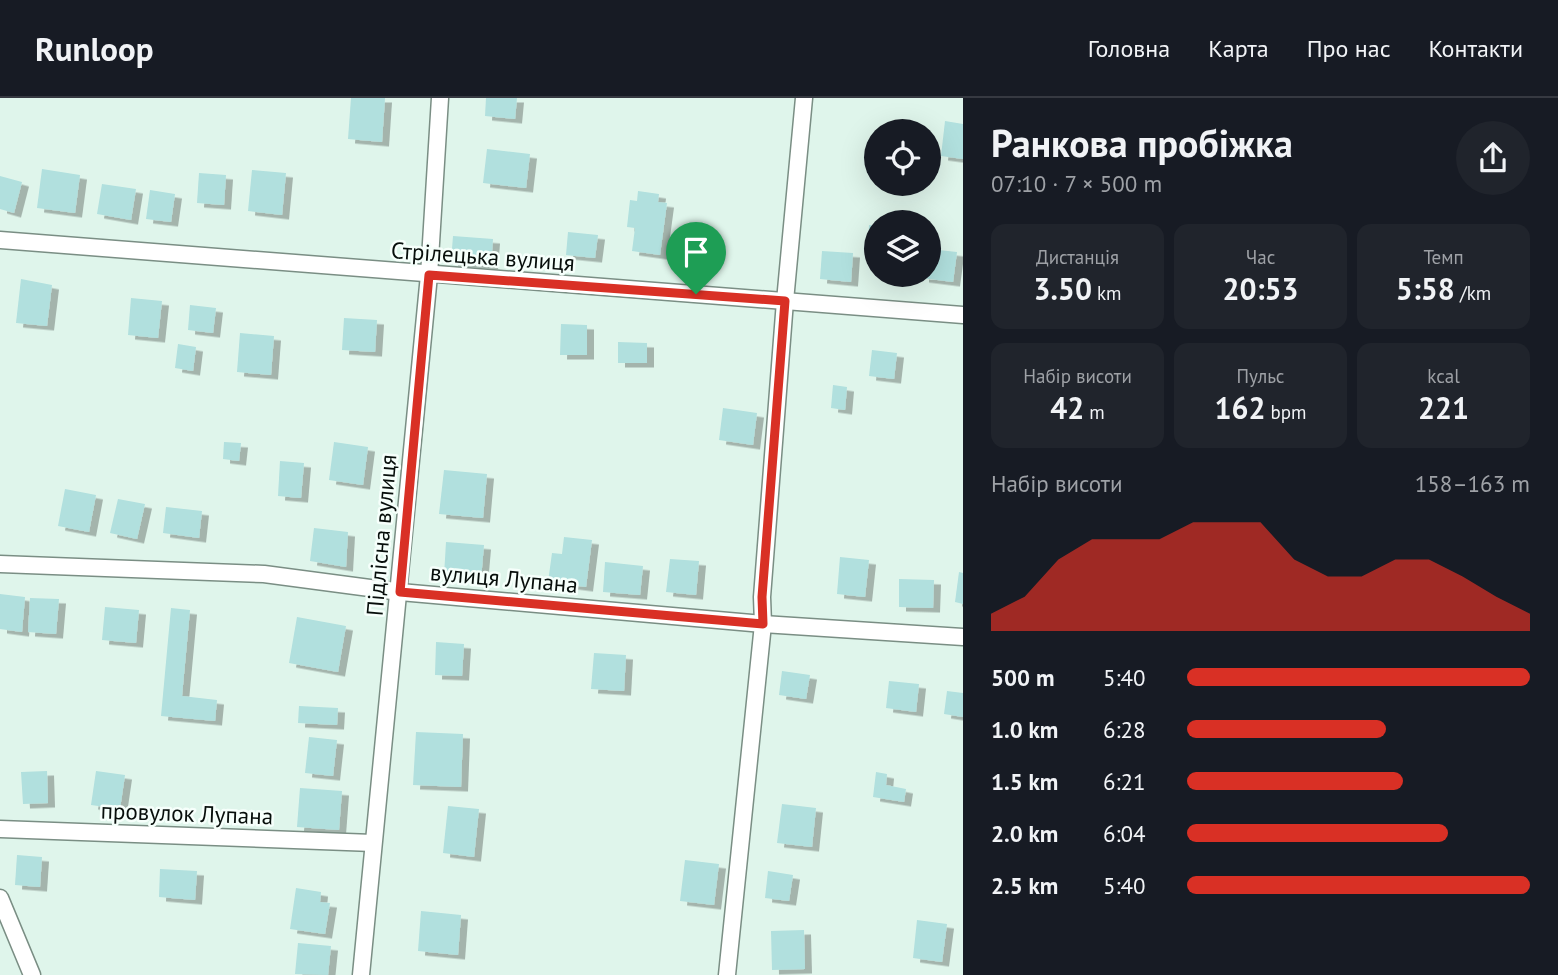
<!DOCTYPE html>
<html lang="uk">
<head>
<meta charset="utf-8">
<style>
	:root { --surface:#171b24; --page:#20242c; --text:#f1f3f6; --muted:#9ea1a6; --line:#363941; --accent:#d93025 }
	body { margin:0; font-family:"PT Sans",sans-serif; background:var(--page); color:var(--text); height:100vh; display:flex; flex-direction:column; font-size:26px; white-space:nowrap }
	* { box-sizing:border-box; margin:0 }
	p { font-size:23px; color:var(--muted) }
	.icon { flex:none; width:38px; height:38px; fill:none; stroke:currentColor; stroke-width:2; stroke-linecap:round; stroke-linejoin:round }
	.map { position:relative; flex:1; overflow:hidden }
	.drawer { display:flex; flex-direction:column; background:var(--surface); width:595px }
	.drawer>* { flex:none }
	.controls { position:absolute; left:864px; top:21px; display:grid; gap:14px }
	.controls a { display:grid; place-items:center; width:77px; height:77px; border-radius:50%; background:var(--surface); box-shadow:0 7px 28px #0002; font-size:35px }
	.pin { position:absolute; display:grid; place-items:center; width:60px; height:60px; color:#fff; margin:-72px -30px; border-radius:50% 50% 50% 0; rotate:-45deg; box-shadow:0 0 7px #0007 }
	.pin .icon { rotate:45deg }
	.round { display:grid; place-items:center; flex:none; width:74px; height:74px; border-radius:37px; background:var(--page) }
	.overview { display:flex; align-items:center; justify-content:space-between; height:119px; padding:0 28px }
	h1 { font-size:38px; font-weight:700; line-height:52px }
	.metrics { display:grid; grid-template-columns:repeat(3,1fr); gap:10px; height:119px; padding:7px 28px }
	.metrics div { display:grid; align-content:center; border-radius:14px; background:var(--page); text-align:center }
	.metrics b { font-size:30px; font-weight:700 }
	.metrics small { font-size:19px; font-weight:400 }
	.metrics p { font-size:19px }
	.chart { height:196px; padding:14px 28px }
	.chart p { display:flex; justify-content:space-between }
	.chart svg { width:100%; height:126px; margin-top:7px; fill:var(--accent); opacity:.7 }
	ul { padding:0 28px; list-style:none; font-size:23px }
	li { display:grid; grid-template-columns:112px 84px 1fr; align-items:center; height:52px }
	li i { height:18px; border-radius:9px; background:var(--accent) }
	header { display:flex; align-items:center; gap:42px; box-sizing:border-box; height:98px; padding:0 35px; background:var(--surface); border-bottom:2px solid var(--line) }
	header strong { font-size:33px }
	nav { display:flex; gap:38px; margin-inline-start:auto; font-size:24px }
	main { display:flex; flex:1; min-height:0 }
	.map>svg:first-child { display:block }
</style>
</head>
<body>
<header>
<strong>Runloop</strong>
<nav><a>Головна</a><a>Карта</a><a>Про нас</a><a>Контакти</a></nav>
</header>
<main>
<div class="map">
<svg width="963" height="877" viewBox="0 0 963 877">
	<defs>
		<filter id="shadow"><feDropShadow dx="7" dy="4.5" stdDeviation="0" flood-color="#0004"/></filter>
	</defs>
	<rect width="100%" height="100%" fill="#dff5eb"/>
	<g fill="#b1e0de" filter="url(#shadow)">
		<path d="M351,0H385L382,44L348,41Z"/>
		<path d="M486,0H517L515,21L485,18Z"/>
		<path d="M945,23L963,26V61L941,58Z"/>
		<path d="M487,51L530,56L526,90L483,85Z"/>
		<path d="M42,71L80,77L75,115L37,110Z"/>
		<path d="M252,72L286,75L282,117L248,113Z"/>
		<path d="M199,75L226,77L224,107L197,105Z"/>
		<path d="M0,78L22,84L14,115L0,111Z"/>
		<path d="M102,86L136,91L131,122L97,116Z"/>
		<path d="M150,92L175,96L171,124L146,121Z"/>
		<path d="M638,93L659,96L658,104L667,105L660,157L632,153L635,130L627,129L630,102L637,103Z"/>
		<path d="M869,127L877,128V166H867Z"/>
		<path d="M568,134L598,137L595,160L566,157Z"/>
		<path d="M453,138L493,141L491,167L451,164Z"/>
		<path d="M929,151L957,154L953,184L922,180V177H929Z"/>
		<path d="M822,153L853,155L851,184L820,181Z"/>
		<path d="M21,181L52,187L47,228L16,225Z"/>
		<path d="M131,200L162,203L158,240L128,237Z"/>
		<path d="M190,207L216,210L213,235L188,232Z"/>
		<path d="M344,220L377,222L375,254L342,252Z"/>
		<path d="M561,226L587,227V257H560Z"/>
		<path d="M240,235L274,238L271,277L237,274Z"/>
		<path d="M618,244L647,245V265H618Z"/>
		<path d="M178,246L196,249L193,273L175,270Z"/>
		<path d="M872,252L897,255L894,281L869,278Z"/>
		<path d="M833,287L847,289L845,312L831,310Z"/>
		<path d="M723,310L757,315L753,347L719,342Z"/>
		<path d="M224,344L241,345L239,363L223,361Z"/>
		<path d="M334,344L368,349L363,387L329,382Z"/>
		<path d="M280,363L304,365L301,400L278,398Z"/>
		<path d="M444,372L487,376L483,420L439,416Z"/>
		<path d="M65,391L96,397L89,434L58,428Z"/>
		<path d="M118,401L145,406L137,441L110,435Z"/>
		<path d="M166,409L202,413L199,440L163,435Z"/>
		<path d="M314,430L348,434L346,469L310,463Z"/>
		<path d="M564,439L592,442L586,489L548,484L552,455L562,456Z"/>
		<path d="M446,444L484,447L481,481L444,478Z"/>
		<path d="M840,459L869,462L865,499L837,496Z"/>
		<path d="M670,461L699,463L696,497L666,494Z"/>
		<path d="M605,464L643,468L640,497L603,494Z"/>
		<path d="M959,474L963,475V506L955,504Z"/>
		<path d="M899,481L934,482L933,510L899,509Z"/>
		<path d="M0,496L25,499L22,534L0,531Z"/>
		<path d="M30,500L59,501L56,536L28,534Z"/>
		<path d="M105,509L139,512L136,545L102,542Z"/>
		<path d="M171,510L190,512L182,598L217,602L215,623L161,618Z"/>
		<path d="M297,519L346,528L338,574L289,565Z"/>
		<path d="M436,544L464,546L462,578L435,577Z"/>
		<path d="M594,555L626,557L624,593L591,591Z"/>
		<path d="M782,573L810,577L806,601L779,597Z"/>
		<path d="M889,583L919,586L916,614L886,610Z"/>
		<path d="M947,593L963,595V619L944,616Z"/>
		<path d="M299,608L338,610L337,627L298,625Z"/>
		<path d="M416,634L463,636L461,689L413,687Z"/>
		<path d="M309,639L337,642L333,678L305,675Z"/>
		<path d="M47,673L48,705L23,706L21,674Z"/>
		<path d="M96,673L125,677L120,711L91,707Z"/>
		<path d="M876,674L887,676L886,687L906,691L904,704L873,699Z"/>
		<path d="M300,690L342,693L339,732L297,729Z"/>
		<path d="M782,706L816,710L812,749L777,745Z"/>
		<path d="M448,708L479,711L474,759L443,755Z"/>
		<path d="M17,757L42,759L40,789L15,787Z"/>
		<path d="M685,762L719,766L714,807L680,803Z"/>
		<path d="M160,771L197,773L195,802L159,799Z"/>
		<path d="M768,773L793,777L789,803L765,800Z"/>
		<path d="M296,790L321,794L320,804L330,805L325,836L290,831Z"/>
		<path d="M421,813L461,817L458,857L418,853Z"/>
		<path d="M917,822L947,826L942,864L913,860Z"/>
		<path d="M804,832L805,871L772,872L771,833Z"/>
		<path d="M298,845L331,848L328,877L295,876Z"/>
	</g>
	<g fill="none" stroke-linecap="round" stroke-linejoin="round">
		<defs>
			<g id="minor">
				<path d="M0,142L963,217"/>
				<path d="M0,466L264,476L400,494L763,526L963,539"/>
				<path d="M0,731L373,745"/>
				<path d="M0,800L32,877"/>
				<path d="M361,877L429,177L440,0"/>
				<path d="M727,877L763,526L762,499L785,203L804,0"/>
			</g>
		</defs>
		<use href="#minor" stroke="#7a8e84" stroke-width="19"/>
		<use href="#minor" stroke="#fff" stroke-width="16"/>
	</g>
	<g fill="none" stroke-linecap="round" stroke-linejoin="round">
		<defs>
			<path id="route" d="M429,177L785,203L762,499L763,526L400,494Z"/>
		</defs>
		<use href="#route" stroke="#fff" stroke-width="14"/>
		<use href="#route" stroke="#d93025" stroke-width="9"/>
	</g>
	<g text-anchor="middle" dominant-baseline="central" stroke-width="5" stroke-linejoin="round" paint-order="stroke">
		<g font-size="23" fill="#070e0b" stroke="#f6fffb">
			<text transform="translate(483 158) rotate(4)">Стрілецька вулиця</text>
			<text transform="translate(381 437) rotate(-85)">Підлісна вулиця</text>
			<text transform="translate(504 480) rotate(5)">вулиця Лупана</text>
			<text transform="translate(187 715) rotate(2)">провулок Лупана</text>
		</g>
	</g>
</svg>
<div class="controls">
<a><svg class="icon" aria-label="locate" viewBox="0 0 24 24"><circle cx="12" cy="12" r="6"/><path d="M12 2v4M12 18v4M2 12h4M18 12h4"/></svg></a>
<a><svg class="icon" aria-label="layers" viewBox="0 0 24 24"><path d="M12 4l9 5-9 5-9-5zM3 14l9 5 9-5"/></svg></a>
</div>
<div class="pin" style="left:696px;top:196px;background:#1e9e55"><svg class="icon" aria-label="arrive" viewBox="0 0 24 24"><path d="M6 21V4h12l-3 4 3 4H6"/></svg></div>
</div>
<section class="drawer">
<div class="overview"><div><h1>Ранкова пробіжка</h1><p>07:10 · 7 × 500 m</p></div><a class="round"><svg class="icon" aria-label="share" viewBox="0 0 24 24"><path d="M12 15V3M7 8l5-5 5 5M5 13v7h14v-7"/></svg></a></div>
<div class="metrics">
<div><p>Дистанція</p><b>3.50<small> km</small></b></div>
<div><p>Час</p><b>20:53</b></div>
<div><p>Темп</p><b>5:58<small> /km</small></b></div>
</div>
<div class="metrics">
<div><p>Набір висоти</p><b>42<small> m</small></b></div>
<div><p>Пульс</p><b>162<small> bpm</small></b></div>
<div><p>kcal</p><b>221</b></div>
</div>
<div class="chart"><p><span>Набір висоти</span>158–163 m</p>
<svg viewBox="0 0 160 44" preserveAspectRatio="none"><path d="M0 44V38L10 32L20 19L30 12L40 12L50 12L60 6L70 6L80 6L90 19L100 25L110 25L120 19L130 19L140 25L150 32L160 38V44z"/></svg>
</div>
<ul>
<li><b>500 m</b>5:40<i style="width:100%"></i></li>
<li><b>1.0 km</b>6:28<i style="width:58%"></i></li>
<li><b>1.5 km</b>6:21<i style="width:63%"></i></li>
<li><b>2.0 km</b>6:04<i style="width:76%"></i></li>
<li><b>2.5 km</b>5:40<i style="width:100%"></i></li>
</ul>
</section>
</main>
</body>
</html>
